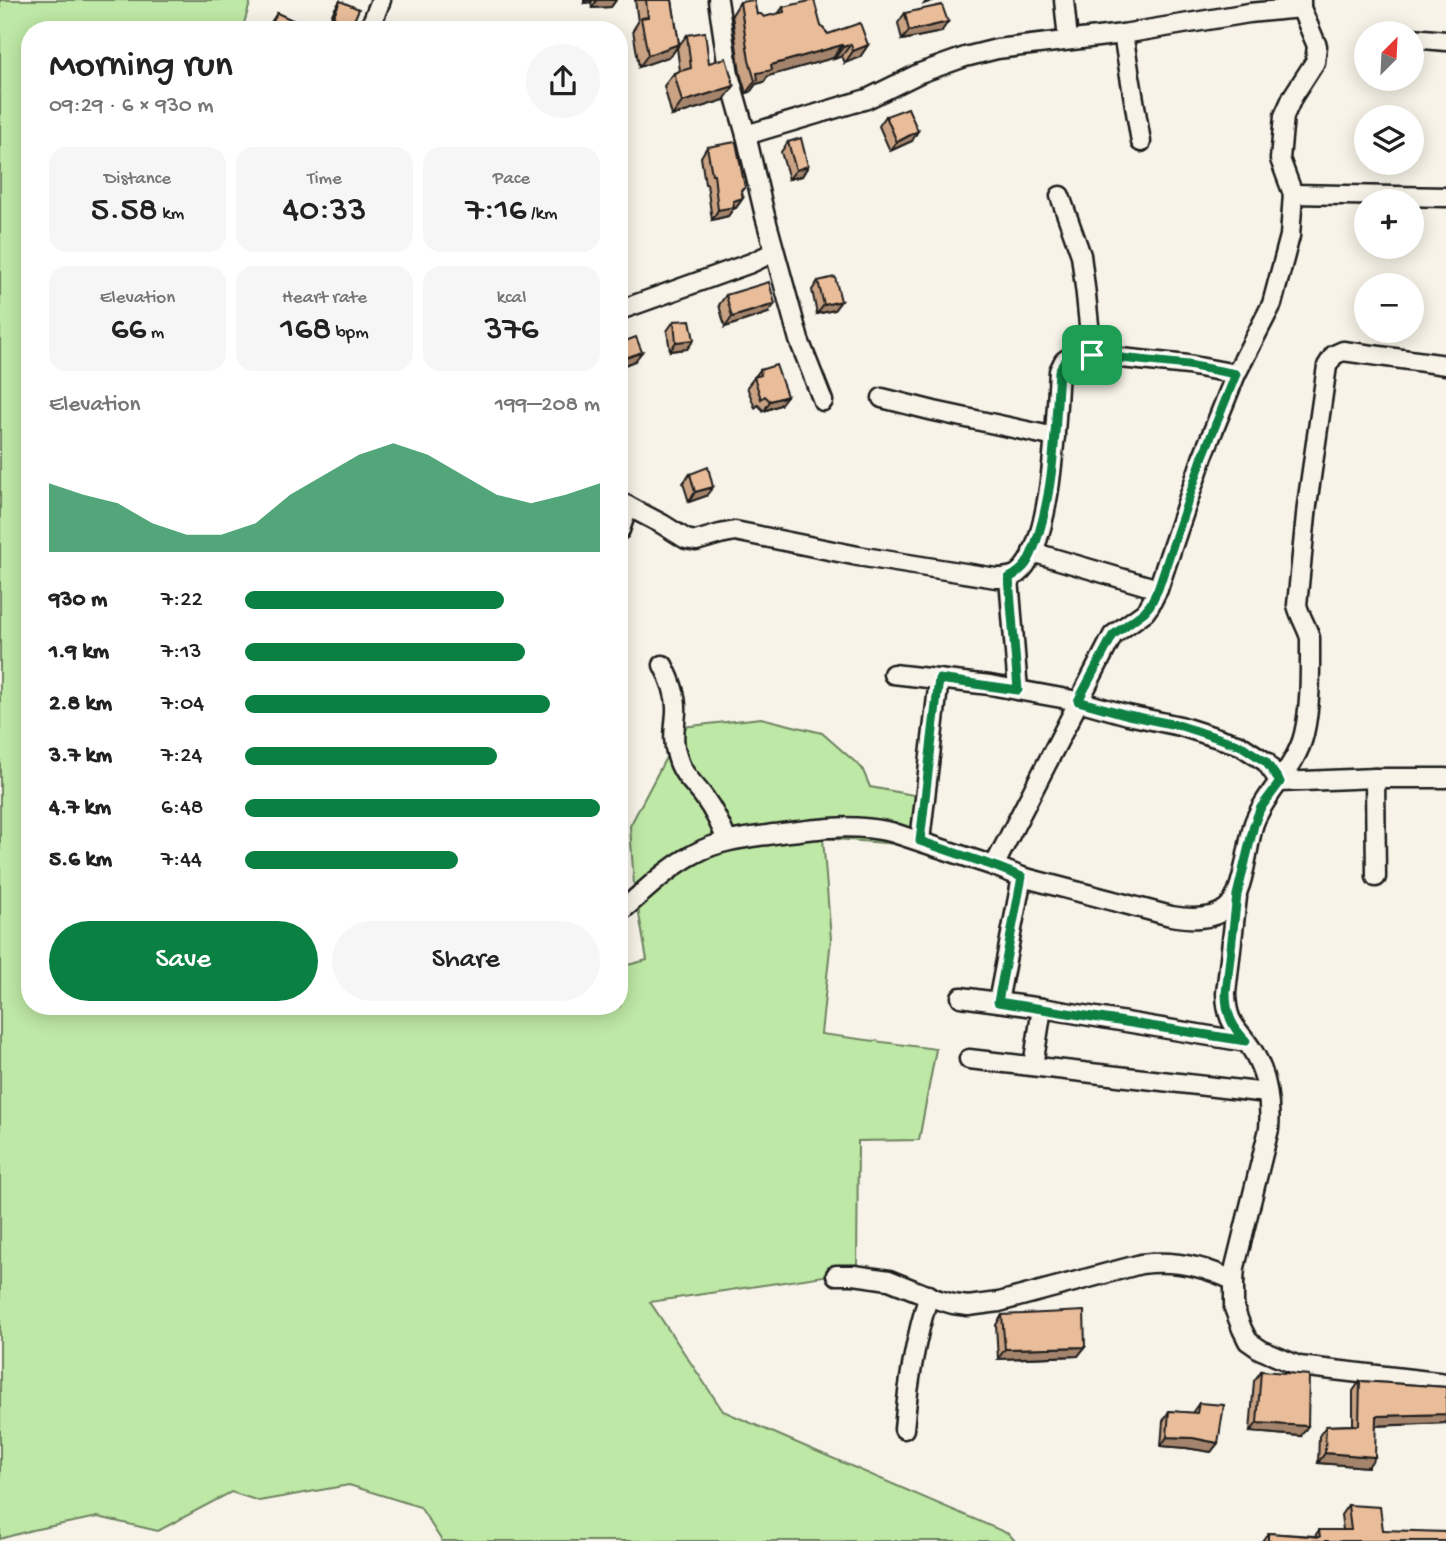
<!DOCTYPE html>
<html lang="en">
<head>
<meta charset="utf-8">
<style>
	:root { --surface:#fff; --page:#f6f6f6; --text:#222; --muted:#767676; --accent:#0b8043 }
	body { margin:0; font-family:"Gochi Hand",sans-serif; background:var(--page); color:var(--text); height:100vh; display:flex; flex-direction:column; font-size:26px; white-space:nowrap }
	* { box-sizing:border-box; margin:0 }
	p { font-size:23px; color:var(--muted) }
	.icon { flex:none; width:38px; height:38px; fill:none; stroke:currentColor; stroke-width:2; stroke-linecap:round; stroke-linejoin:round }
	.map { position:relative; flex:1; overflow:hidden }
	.sheet { position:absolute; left:21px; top:21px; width:607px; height:994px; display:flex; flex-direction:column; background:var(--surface); border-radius:28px; box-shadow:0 4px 18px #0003 }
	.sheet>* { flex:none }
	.needle { width:46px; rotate:24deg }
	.fabs { position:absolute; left:1354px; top:21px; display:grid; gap:14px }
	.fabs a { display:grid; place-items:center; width:70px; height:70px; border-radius:50%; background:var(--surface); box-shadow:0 4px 18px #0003; font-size:35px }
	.pin { position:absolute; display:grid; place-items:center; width:60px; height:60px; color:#fff; margin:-30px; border-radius:14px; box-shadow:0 4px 10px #0006 }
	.round { display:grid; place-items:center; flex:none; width:74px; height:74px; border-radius:37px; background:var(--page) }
	.summary { display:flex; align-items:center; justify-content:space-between; height:119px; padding:0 28px }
	h1 { font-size:38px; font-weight:600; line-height:52px }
	.metrics { display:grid; grid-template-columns:repeat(3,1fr); gap:10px; height:119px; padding:7px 28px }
	.metrics div { display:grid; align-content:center; border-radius:18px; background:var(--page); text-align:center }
	.metrics b { font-size:35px; font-weight:600 }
	.metrics small { font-size:19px; font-weight:400 }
	.metrics p { font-size:19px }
	.chart { height:196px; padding:14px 28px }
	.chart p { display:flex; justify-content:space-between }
	.chart svg { width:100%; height:126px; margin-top:7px; fill:var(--accent); opacity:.7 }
	.cta { display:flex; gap:14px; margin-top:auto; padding:14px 28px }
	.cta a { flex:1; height:80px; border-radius:42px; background:var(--accent); color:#fff; font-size:28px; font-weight:600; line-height:80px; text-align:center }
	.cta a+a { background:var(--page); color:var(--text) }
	ul { padding:0 28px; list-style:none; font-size:23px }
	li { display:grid; grid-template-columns:112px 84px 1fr; align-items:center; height:52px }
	li i { height:18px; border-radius:9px; background:var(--accent) }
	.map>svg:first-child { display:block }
</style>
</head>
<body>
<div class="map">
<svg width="1446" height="1541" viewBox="0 0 1446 1541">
	<rect width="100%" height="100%" fill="#f7f3e8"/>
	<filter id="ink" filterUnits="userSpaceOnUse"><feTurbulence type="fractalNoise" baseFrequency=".0143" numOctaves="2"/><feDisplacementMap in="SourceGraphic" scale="14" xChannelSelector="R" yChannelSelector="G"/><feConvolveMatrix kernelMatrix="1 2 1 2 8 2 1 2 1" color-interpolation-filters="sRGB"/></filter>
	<g filter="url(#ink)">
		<path fill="#bee8a5" stroke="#6d8260" stroke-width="2" d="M0,0H251L242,30H30V1006H620V967L647,960L634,886L630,826L682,727L761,718L822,733L862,768L870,787L919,796L909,845L823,838L831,939L821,1034L936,1049L919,1140L858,1141L857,1271L650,1302L723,1411L1009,1534L1015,1541H442L420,1507L349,1485L259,1501L231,1492L158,1531L98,1517L32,1530L0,1539Z"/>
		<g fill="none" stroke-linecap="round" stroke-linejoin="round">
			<defs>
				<g id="minor">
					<path d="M718,0L729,75L746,135L765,216L799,340L823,401"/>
					<path d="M1064,0L1068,40"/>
					<path d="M369,30L381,0"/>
					<path d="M1123,34L1141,142"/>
					<path d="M1412,38L1446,41"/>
					<path d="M746,135L867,99L920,73L965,57L997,49L1123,34L1249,13L1301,8"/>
					<path d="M1293,194L1446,197"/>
					<path d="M1060,196L1081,255L1086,295L1092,355"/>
					<path d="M620,310L751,263L774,252"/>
					<path d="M882,398L934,411L1055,437"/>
					<path d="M620,502L662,524L686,539L696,541L720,534L735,531L858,556L996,578C1004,578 1010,578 1017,574C1053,548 1056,414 1059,371L1064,361L1071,356L1092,355L1188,365L1236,374"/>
					<path d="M620,530L628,506"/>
					<path d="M1032,552L1158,589"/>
					<path d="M1009,578L1018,690"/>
					<path d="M663,665C671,680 677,695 676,712C675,728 672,741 677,756C682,775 693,782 704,797C714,811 721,825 727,841"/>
					<path d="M893,674L990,685L1078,701L1128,715L1180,726L1240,745L1266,762L1280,782"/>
					<path d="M1375,778L1376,877"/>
					<path d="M1280,782L1375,778H1446"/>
					<path d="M920,841L939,679"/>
					<path d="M994,866L1113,635L1145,612L1150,605L1158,589L1203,456L1236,374L1272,304L1290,236L1293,194L1280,159L1284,116L1293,96L1315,62L1317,46L1301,8V0"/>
					<path d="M1237,897L1226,993C1227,1028 1239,1027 1254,1053C1267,1075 1271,1104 1269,1129L1235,1267L1234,1281V1308L1242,1329L1248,1341L1261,1350L1299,1366L1446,1383"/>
					<path d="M620,912C644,892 668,867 696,853C720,840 747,838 774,834C816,829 848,823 891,832L994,866L1022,877L1171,916C1189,919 1212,921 1227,908C1244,895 1247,844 1254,823C1266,791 1296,768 1304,734C1311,704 1310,670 1310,638C1307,627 1300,617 1297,605L1307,505L1327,366L1334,355L1343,351L1446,365"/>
					<path d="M961,997L1042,1008L1246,1042"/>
					<path d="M998,1002L1022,877"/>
					<path d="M969,1059L1267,1093"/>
					<path d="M1033,1066L1042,1008"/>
					<path d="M836,1275H854L889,1280L939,1300L953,1304L968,1306L999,1302L1141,1264C1174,1260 1204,1266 1234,1281"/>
					<path d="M904,1429C908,1383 915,1339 929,1295"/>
				</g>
			</defs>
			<use href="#minor" stroke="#1c1c1c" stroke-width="23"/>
			<use href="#minor" stroke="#f7f3e8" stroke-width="18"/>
		</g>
		<g fill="#c9a384" stroke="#1c1c1c" stroke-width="2">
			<path d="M584,0H616L611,7L592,8L591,2L584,3Z"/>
			<path d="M635,0H672L679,44L671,56L639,67L633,30L638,22Z"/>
			<path d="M340,1L348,30H334L327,26L334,10Z"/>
			<path d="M740,2L757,14L764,17L778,14L783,7L821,26L828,34L868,45L860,57L845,63L842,56L834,59L833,58L768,76L764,82L756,84L750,92L746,93L740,73L732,15Z"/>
			<path d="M277,13L304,30H266Z"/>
			<path d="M905,13L941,32L902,40L898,23Z"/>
			<path d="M687,35L709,63L724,100L672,116L664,86L674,73L680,71L677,48Z"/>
			<path d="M886,116L912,141L890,151L879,126Z"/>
			<path d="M788,142L808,166L802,176L789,179L781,152Z"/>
			<path d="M707,147L745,188L742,192L743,198L736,208L733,209L728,216L712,220L707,184H705L701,157Z"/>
			<path d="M818,281L841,301L834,310L817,314L812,290Z"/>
			<path d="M726,295L768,313L725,327L719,305Z"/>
			<path d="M674,321L687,349L670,351L667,331Z"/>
			<path d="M760,370L780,405L764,411L758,405L755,408L747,387Z"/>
			<path d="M690,474L706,496L689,502L683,483Z"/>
			<path d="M1002,1315L1085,1347L1078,1356L998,1359L996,1325Z"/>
			<path d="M1261,1371L1301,1436L1250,1432L1254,1381Z"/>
			<path d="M1360,1381L1446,1387V1423L1376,1426L1368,1467L1318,1463L1319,1436L1326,1426L1353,1425V1391Z"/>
			<path d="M1199,1403L1218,1443L1211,1452L1186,1448L1161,1446L1163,1421L1169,1411L1192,1413Z"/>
			<path d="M1348,1505L1383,1530L1446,1541H1262L1268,1533L1315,1536L1319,1530H1343L1341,1515Z"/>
		</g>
		<g fill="#a4846c" stroke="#1c1c1c" stroke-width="2">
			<path d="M586,0H593L591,2L584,3Z"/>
			<path d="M597,0H616L611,7L592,8Z"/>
			<path d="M927,0H935L924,4Z"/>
			<path d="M333,17L352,25L348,30H334L327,26Z"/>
			<path d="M948,22L941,32L902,40L909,31Z"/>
			<path d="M679,44L671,56L639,67L648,55Z"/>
			<path d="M851,44L842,56L834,59L843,47Z"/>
			<path d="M842,45L833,58L768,76L764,82L756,84L750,92L746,93L755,81L757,73L771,65Z"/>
			<path d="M868,45L860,57L845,63L853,51Z"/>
			<path d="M734,86L724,100L672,116L682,102Z"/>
			<path d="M918,131L912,141L890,151L897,142Z"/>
			<path d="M808,166L802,176L789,179L796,170Z"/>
			<path d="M743,198L736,208L733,209L728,216L712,220L718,210L733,201Z"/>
			<path d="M841,301L834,310L817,314L824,305Z"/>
			<path d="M775,304L768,313L725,327L732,317Z"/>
			<path d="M694,340L687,349L670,351L676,342Z"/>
			<path d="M642,352L635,361L620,367V360Z"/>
			<path d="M787,396L780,405L764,411L770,401Z"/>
			<path d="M713,487L706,496L689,502L695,492Z"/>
			<path d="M1085,1347L1078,1356L998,1359L1005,1349Z"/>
			<path d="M1446,1414V1423L1369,1426L1376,1416Z"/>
			<path d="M1257,1423L1308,1426L1301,1436L1250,1432Z"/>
			<path d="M1167,1437L1193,1438L1218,1443L1211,1452L1186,1448L1161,1446Z"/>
			<path d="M1325,1453L1375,1457L1368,1467L1318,1463Z"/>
		</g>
		<g fill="#eabd9a" stroke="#1c1c1c" stroke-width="2">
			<path d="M646,0H672L679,44L648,55L641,18L648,17Z"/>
			<path d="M754,0L757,14H761L764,17L784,12L783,7L814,0L821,26L828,34L860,23L868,45L853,51L851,44L843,47L842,45L771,65L772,70L757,73L758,80L755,81L749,60L740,2Z"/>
			<path d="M340,1L359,9L352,25L333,17Z"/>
			<path d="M942,5L948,22L909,31L905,13Z"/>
			<path d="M277,13L306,26L304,30H269Z"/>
			<path d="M494,24L495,30H478V26Z"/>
			<path d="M705,32L709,63L726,58L734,86L682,102L674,73L691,68L687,35Z"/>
			<path d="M908,108L918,131L897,142L886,116Z"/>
			<path d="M801,138L808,166L796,170L788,142Z"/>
			<path d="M736,142L745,188L741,190L743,198L733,201L734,207L718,210L714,174H712L707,147Z"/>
			<path d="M835,277L841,301L824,305L818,281Z"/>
			<path d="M769,282L775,304L732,317L726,295Z"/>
			<path d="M690,320L694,340L676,342L674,321Z"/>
			<path d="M636,337L642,352L620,360V343Z"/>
			<path d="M776,365L787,396L770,401L765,396L761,399L754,377L761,375L760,370Z"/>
			<path d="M708,467L713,487L695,492L690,474Z"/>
			<path d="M1084,1311L1085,1347L1005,1349L1002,1315Z"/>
			<path d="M1261,1371L1309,1375L1308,1426L1257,1423Z"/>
			<path d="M1360,1381L1446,1387V1414L1376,1416L1375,1457L1325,1453L1326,1426L1359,1425Z"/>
			<path d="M1199,1403L1224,1405L1218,1443L1193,1438L1167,1437L1169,1411L1197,1413Z"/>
			<path d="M1348,1505L1380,1507L1383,1530L1446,1532V1541H1268V1533L1320,1537L1319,1530H1351Z"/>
		</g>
	</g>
	<g fill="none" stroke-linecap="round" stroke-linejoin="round" filter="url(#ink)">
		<defs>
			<path id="route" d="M1092,355L1188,365L1236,374L1203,456L1158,589L1150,605L1144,612L1113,635L1078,701L1128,715L1181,726L1240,745L1266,762L1280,782L1260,809L1254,825L1237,895L1226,993C1226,1014 1232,1027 1246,1041L998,1002L1022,877L994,866L920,841L939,679L1018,690L1009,578C1016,574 1021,571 1026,564C1031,557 1034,548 1037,539C1055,485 1055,427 1059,371C1068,353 1074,355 1092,355Z"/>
		</defs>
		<use href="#route" stroke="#fff" stroke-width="14"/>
		<use href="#route" stroke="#0b8043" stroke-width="9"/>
	</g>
</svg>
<div class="fabs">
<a><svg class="needle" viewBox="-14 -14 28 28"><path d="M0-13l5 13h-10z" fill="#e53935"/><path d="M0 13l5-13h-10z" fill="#767676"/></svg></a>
<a><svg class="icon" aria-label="layers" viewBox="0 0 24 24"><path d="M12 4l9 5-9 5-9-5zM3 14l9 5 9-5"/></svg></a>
<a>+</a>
<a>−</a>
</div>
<div class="pin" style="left:1092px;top:355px;background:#1e9e55"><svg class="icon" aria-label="arrive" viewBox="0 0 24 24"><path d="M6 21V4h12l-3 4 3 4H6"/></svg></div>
<section class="sheet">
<div class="summary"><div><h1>Morning run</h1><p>09:29 · 6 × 930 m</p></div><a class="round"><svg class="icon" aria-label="share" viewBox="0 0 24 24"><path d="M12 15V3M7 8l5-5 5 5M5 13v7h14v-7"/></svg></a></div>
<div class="metrics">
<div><p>Distance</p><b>5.58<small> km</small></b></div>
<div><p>Time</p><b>40:33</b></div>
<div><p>Pace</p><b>7:16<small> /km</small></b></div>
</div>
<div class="metrics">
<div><p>Elevation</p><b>66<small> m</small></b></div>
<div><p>Heart rate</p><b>168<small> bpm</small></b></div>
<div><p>kcal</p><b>376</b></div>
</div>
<div class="chart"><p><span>Elevation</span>199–208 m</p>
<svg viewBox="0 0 160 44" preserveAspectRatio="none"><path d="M0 44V20L10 24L20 27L30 34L40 38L50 38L60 34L70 24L80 17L90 10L100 6L110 10L120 17L130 24L140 27L150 24L160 20V44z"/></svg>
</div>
<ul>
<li><b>930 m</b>7:22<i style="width:73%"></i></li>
<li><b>1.9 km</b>7:13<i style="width:79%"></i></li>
<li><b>2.8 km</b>7:04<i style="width:86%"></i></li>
<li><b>3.7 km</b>7:24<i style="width:71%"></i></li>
<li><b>4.7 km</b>6:48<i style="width:100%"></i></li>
<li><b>5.6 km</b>7:44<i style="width:60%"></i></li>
</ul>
<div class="cta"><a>Save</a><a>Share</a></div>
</section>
</div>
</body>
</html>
